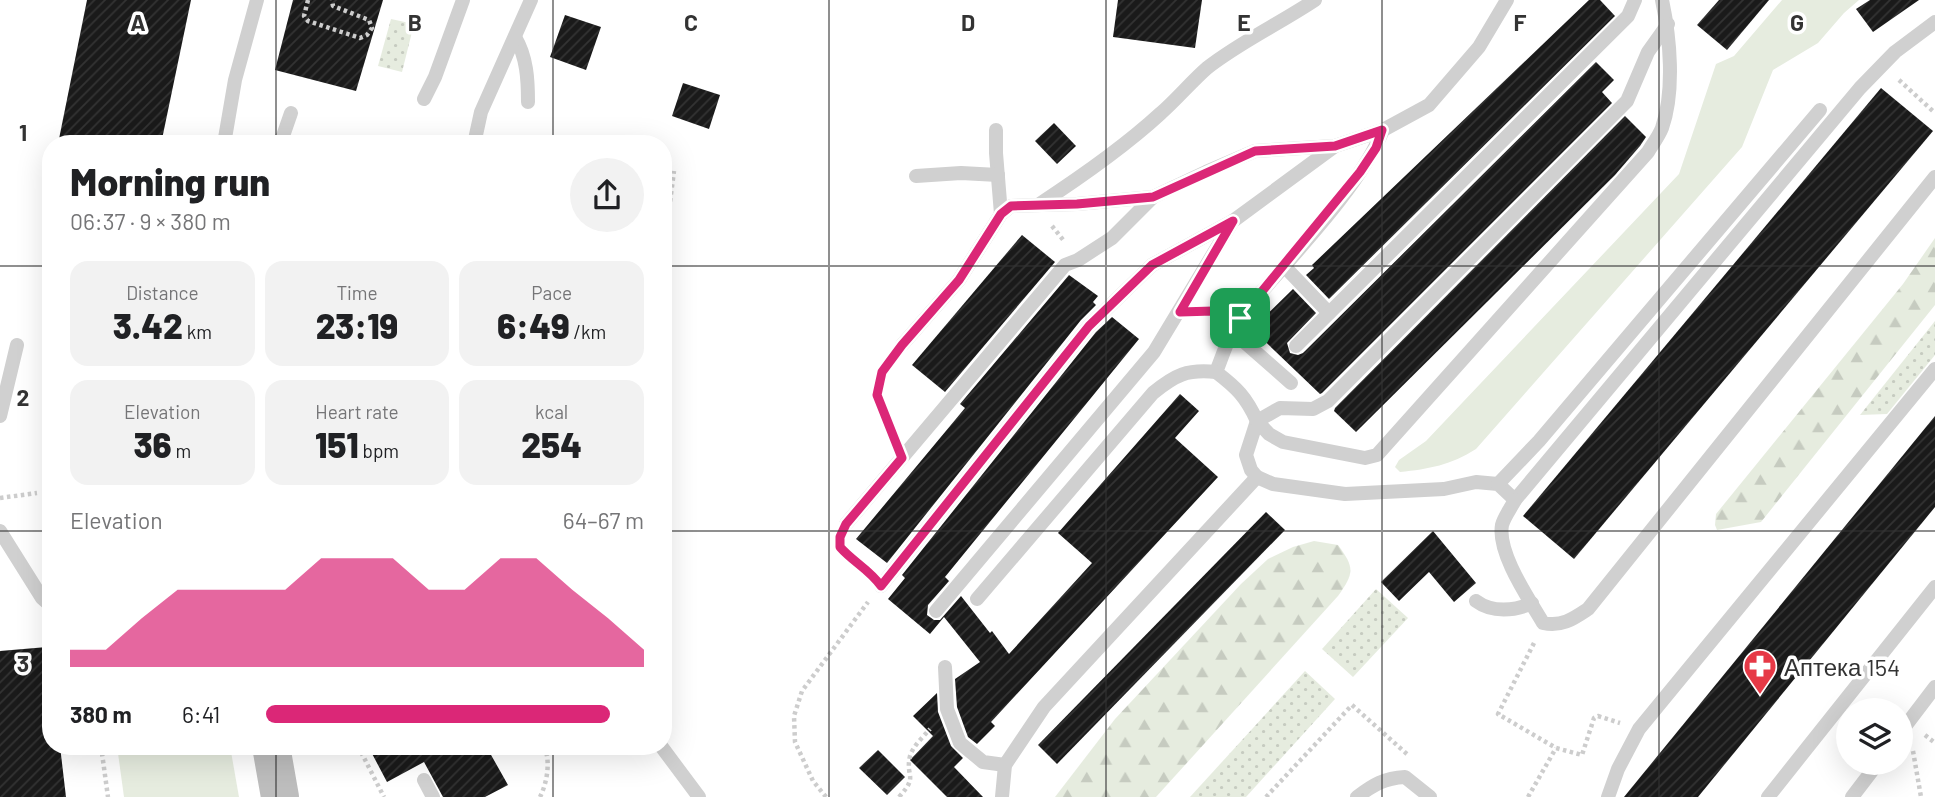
<!DOCTYPE html>
<html lang="en">
<head>
<meta charset="utf-8">
<style>
	:root { --surface:#fff; --page:#f2f2f2; --text:#202124; --muted:#757577; --accent:#db2777 }
	body { margin:0; font-family:Barlow,sans-serif; background:var(--page); color:var(--text); height:100vh; display:flex; flex-direction:column; font-size:26px; white-space:nowrap }
	* { box-sizing:border-box; margin:0 }
	p { font-size:23px; color:var(--muted) }
	.icon { flex:none; width:38px; height:38px; fill:none; stroke:currentColor; stroke-width:2; stroke-linecap:round; stroke-linejoin:round }
	.map { position:relative; flex:1; overflow:hidden }
	.details { position:absolute; left:42px; top:135px; width:630px; height:620px; display:flex; flex-direction:column; background:var(--surface); border-radius:28px; box-shadow:0 7px 28px #0002 }
	.details>* { flex:none }
	.controls { position:absolute; left:1836px; top:698px; display:grid; gap:14px }
	.controls a { display:grid; place-items:center; width:77px; height:77px; border-radius:50%; background:var(--surface); box-shadow:0 7px 28px #0002; font-size:35px }
	.pin { position:absolute; display:grid; place-items:center; width:60px; height:60px; color:#fff; margin:-30px; border-radius:14px; box-shadow:0 4px 10px #0006 }
	.round { display:grid; place-items:center; flex:none; width:74px; height:74px; border-radius:37px; background:var(--page) }
	.headline { display:flex; align-items:center; justify-content:space-between; height:119px; padding:0 28px }
	h1 { font-size:38px; font-weight:800; line-height:52px }
	.figures { display:grid; grid-template-columns:repeat(3,1fr); gap:10px; height:119px; padding:7px 28px }
	.figures div { display:grid; align-content:center; border-radius:18px; background:var(--page); text-align:center }
	.figures b { font-size:35px; font-weight:800 }
	.figures small { font-size:19px; font-weight:400 }
	.figures p { font-size:19px }
	.chart { height:196px; padding:14px 28px }
	.chart p { display:flex; justify-content:space-between }
	.chart svg { width:100%; height:126px; margin-top:7px; fill:var(--accent); opacity:.7 }
	ul { padding:0 28px; list-style:none; font-size:23px }
	li { display:grid; grid-template-columns:112px 84px 1fr; align-items:center; height:52px }
	li i { height:18px; border-radius:9px; background:var(--accent) }
	.map>svg:first-child { display:block }
</style>
</head>
<body>
<div class="map">
<svg width="1935" height="797" viewBox="0 0 1935 797">
	<defs>
		<pattern id="forest-firs" width="22" height="20" patternUnits="userSpaceOnUse" patternTransform="scale(1.75)"><rect width="22" height="20" fill="#e6ecdf"/><path d="M5 1l3.5 6h-7zM16 11l3.5 6h-7z" fill="#c6cbc0"/></pattern>
		<pattern id="park-dots" width="8" height="8" patternUnits="userSpaceOnUse" patternTransform="scale(1.75)"><rect width="8" height="8" fill="#e6ecdf"/><path d="M2 2h.1M6 6h.1" fill="none" stroke="#c6cbc0" stroke-width="1.8" stroke-linecap="round"/></pattern>
		<pattern id="building-hatch" width="6" height="6" patternUnits="userSpaceOnUse" patternTransform="scale(1.75)"><rect width="6" height="6" fill="#1a1a1a"/><path d="M-1 1l2-2M0 6l6-6M5 7l2-2" fill="none" stroke="#333"/></pattern>
	</defs>
	<rect width="100%" height="100%" fill="#fff"/>
	<g fill="#e6ecdf">
		<path d="M1782,0H1859L1844,13L1818,43L1773,70L1742,147L1476,449C1451,465 1429,469 1400,472L1395,467L1399,460L1426,441L1679,174L1716,64L1734,56Z"/>
		<path d="M117,746H230L239,797H124Z"/>
	</g>
	<g fill="url(#forest-firs)">
		<path d="M1935,238V305L1761,522L1717,530L1715,525L1716,514L1903,284Z"/>
		<path d="M1314,541L1338,545C1355,568 1354,573 1338,596L1156,797H1055L1115,719L1241,584L1268,559L1293,547Z"/>
	</g>
	<g fill="url(#park-dots)">
		<path d="M391,19L414,24L402,72L378,66Z"/>
		<path d="M1935,321V355L1887,414L1860,415Z"/>
		<path d="M1376,589L1408,618L1353,677L1322,649Z"/>
		<path d="M1305,671L1335,699L1246,797H1190Z"/>
	</g>
	<g fill="url(#building-hatch)">
		<path d="M87,0H191L161,144H58Z"/>
		<path d="M293,0H383L356,91L275,70Z"/>
		<path d="M1118,0H1202L1195,48L1113,37Z"/>
		<path d="M1589,0H1600L1615,16L1329,299L1306,275L1314,268L1312,265Z"/>
		<path d="M1719,0H1769L1727,50L1697,25Z"/>
		<path d="M1870,0H1919L1873,32L1856,9Z"/>
		<path d="M565,15L601,27L586,70L550,57Z"/>
		<path d="M1596,62L1614,80L1602,92L1612,103L1322,393L1320,394L1252,329L1293,289L1316,313L1287,343L1290,353L1298,355L1303,353Z"/>
		<path d="M683,83L720,95L709,129L672,116Z"/>
		<path d="M1881,88L1933,131L1574,559L1523,516Z"/>
		<path d="M1625,116L1646,137L1640,146L1615,175L1356,432L1334,411L1335,408Z"/>
		<path d="M1054,123L1076,146L1057,164L1035,141Z"/>
		<path d="M1022,235L1055,262L945,392L912,365Z"/>
		<path d="M1069,275L1098,296L1093,302L1096,305L1081,320L887,563L856,539L965,408L960,404Z"/>
		<path d="M1112,317L1139,339L945,577L949,581L928,605L927,615L934,620H940L961,596L990,633L992,631L1009,654L1092,563L1058,533L1180,394L1199,411L1175,438L1218,477L991,722L995,726L977,744L968,737L957,707L955,679L980,662L944,617L930,634L888,599L905,578L902,575L1096,332Z"/>
		<path d="M1935,416V507L1698,797H1624Z"/>
		<path d="M1266,512L1285,530L1057,764L1038,745Z"/>
		<path d="M1433,531L1476,583L1454,602L1429,572L1399,601L1381,582Z"/>
		<path d="M47,647L51,675V746H60L66,797H0V651Z"/>
		<path d="M937,693L938,712L951,746L963,758L954,767L983,797H947L910,760L933,736L913,716Z"/>
		<path d="M368,746H486L508,785L485,797H443L424,762L387,782Z"/>
		<path d="M878,750L905,777L887,795L859,768Z"/>
	</g>
	<g fill="none" stroke-linecap="round" stroke-linejoin="round">
		<g stroke="#cdcdcd" stroke-width="4.5" stroke-dasharray="3.5 3.5" stroke-linecap="butt">
			<path d="M308,0L304,16L308,21L360,38L367,35L372,28L369,20L333,6L332,0"/>
			<path d="M1899,80L1935,113"/>
			<path d="M1052,226L1064,241"/>
			<path d="M663,257L674,171"/>
			<path d="M890,361C869,390 881,405 892,434"/>
			<path d="M0,498L37,493"/>
			<path d="M840,544V547L849,557L866,568"/>
			<path d="M1534,643L1498,714L1556,748L1582,755L1594,718L1598,716L1620,723"/>
			<path d="M1925,735L1935,743"/>
			<path d="M101,746L108,797"/>
			<path d="M358,746L384,797"/>
			<path d="M1913,751L1921,797"/>
			<path d="M540,797C547,783 551,761 544,746"/>
			<path d="M826,797L813,781L795,742L794,716L802,691L868,602"/>
			<path d="M899,797C919,775 905,778 910,756C913,746 923,737 930,729"/>
			<path d="M1266,797L1352,705L1408,755"/>
			<path d="M1528,797L1556,748"/>
		</g>
		<g stroke="#d0d0d0" stroke-width="14">
			<path d="M1662,0C1670,37 1675,91 1662,128C1659,136 1652,145 1648,152L1377,455L1365,458L1283,442L1269,434L1257,421L1246,455L1251,470L1257,477L1273,484L1345,494L1444,489L1476,482L1498,484L1515,500L1860,88L1895,52L1935,22"/>
			<path d="M515,37C527,57 528,80 528,102"/>
			<path d="M424,99L435,77L463,0"/>
			<path d="M996,130V153L1001,214"/>
			<path d="M1383,130C1363,180 1307,240 1271,281C1261,293 1249,305 1240,318C1229,334 1223,355 1216,372C1237,388 1246,397 1257,421L1280,408L1313,409L1328,401L1627,101L1648,52L1668,24"/>
			<path d="M224,144L235,80L257,0"/>
			<path d="M277,144L283,136L291,113"/>
			<path d="M474,144L481,112L531,0"/>
			<path d="M916,176L961,173L998,175"/>
			<path d="M1038,205C1081,177 1123,148 1161,113C1177,99 1191,82 1207,68C1240,42 1279,24 1315,0"/>
			<path d="M1284,266L1329,313"/>
			<path d="M1233,332L1291,383"/>
			<path d="M902,345L959,280L1001,214L1011,206L1077,204L1153,197"/>
			<path d="M1296,346L1628,16L1635,0"/>
			<path d="M0,416L17,345"/>
			<path d="M1498,484L1539,441L1820,110"/>
			<path d="M1515,500C1511,508 1504,517 1502,525C1497,553 1529,599 1543,623C1562,627 1573,619 1588,609L1935,177"/>
			<path d="M846,524L1065,265L1078,260L1112,238L1153,197L1206,172L1255,151L1334,146"/>
			<path d="M0,531L42,598L51,606"/>
			<path d="M881,586L1089,326L1152,265L1233,221"/>
			<path d="M977,599L1153,393C1175,375 1187,369 1216,372"/>
			<path d="M1476,601C1492,613 1515,611 1532,603"/>
			<path d="M936,611L1154,352L1233,221L1335,146L1383,130L1429,105L1479,47L1507,0"/>
			<path d="M945,667L947,709L960,743L983,762L1005,765"/>
			<path d="M1900,733L1935,687"/>
			<path d="M661,746L699,797"/>
			<path d="M424,780L433,797"/>
			<path d="M1002,797L1005,765L1044,707L1257,477"/>
			<path d="M1357,797C1373,785 1384,778 1405,777L1430,797"/>
			<path d="M1608,797L1618,769L1639,729L1935,369"/>
			<path d="M1768,797L1935,587"/>
			<path d="M1852,797L1878,763"/>
		</g>
		<path stroke="#bdbdbd" stroke-width="38" d="M271,746L280,797"/>
	</g>
	<g fill="none" stroke-linecap="round" stroke-linejoin="round">
		<defs>
			<path id="route" d="M1382,130L1376,148L1360,172L1240,318L1213,311L1180,312L1233,221L1152,265L1089,326L881,586C869,569 853,562 840,547V537L846,524L902,458L877,395L882,372L902,345L959,280L1001,214L1011,206L1077,204L1153,197L1255,151L1335,146Z"/>
		</defs>
		<use href="#route" stroke="#fff" stroke-width="14"/>
		<use href="#route" stroke="#db2777" stroke-width="9"/>
	</g>
	<path fill="none" stroke="#333" stroke-width="2" stroke-opacity="0.55" d="M276,0V144M553,0V144M829,0V797M1106,0V797M1382,0V797M1659,0V797M0,266H51M663,266H1935M0,531H51M663,531H1935M276,746V797M553,746V797"/>
	<defs>
		<symbol id="pharmacy-pin" viewBox="-11 -11 22 30"><path d="M0 17L-7.5 6A9.5 9.5 0 1 1 7.5 6Z" fill="#e63946" stroke="#fff"/><path d="M-2-6h4v4h4v4h-4v4h-4v-4h-4v-4h4Z" fill="#fff"/></symbol>
	</defs>
	<g fill-rule="evenodd">
		<use href="#pharmacy-pin" x="1741" y="647" width="38" height="52"/>
	</g>
	<g text-anchor="middle" dominant-baseline="central" stroke-width="7" stroke-linejoin="round" paint-order="stroke">
		<g font-size="24" fill="#333" stroke="#fff" text-anchor="start">
			<text x="1784" y="666">Аптека 154</text>
		</g>
	</g>
	<g font-size="23" text-anchor="middle" font-weight="bold" fill="#333" stroke="#fff" stroke-width="7" stroke-linejoin="round" paint-order="stroke">
		<text x="138" y="31">A</text>
		<text x="415" y="31">B</text>
		<text x="691" y="31">C</text>
		<text x="968" y="31">D</text>
		<text x="1244" y="31">E</text>
		<text x="1520" y="31">F</text>
		<text x="1797" y="31">G</text>
		<text x="23" y="141">1</text>
		<text x="23" y="406">2</text>
		<text x="23" y="672">3</text>
	</g>
</svg>
<div class="controls">
<a><svg class="icon" aria-label="layers" viewBox="0 0 24 24"><path d="M12 4l9 5-9 5-9-5zM3 14l9 5 9-5"/></svg></a>
</div>
<div class="pin" style="left:1240px;top:318px;background:#1e9e55"><svg class="icon" aria-label="arrive" viewBox="0 0 24 24"><path d="M6 21V4h12l-3 4 3 4H6"/></svg></div>
<section class="details">
<div class="headline"><div><h1>Morning run</h1><p>06:37 · 9 × 380 m</p></div><a class="round"><svg class="icon" aria-label="share" viewBox="0 0 24 24"><path d="M12 15V3M7 8l5-5 5 5M5 13v7h14v-7"/></svg></a></div>
<div class="figures">
<div><p>Distance</p><b>3.42<small> km</small></b></div>
<div><p>Time</p><b>23:19</b></div>
<div><p>Pace</p><b>6:49<small> /km</small></b></div>
</div>
<div class="figures">
<div><p>Elevation</p><b>36<small> m</small></b></div>
<div><p>Heart rate</p><b>151<small> bpm</small></b></div>
<div><p>kcal</p><b>254</b></div>
</div>
<div class="chart"><p><span>Elevation</span>64–67 m</p>
<svg viewBox="0 0 160 44" preserveAspectRatio="none"><path d="M0 44V38L10 38L20 27L30 17L40 17L50 17L60 17L70 6L80 6L90 6L100 17L110 17L120 6L130 6L140 17L150 27L160 38V44z"/></svg>
</div>
<ul>
<li><b>380 m</b>6:41<i style="width:91%"></i></li>
</ul>
</section>
</div>
</body>
</html>
